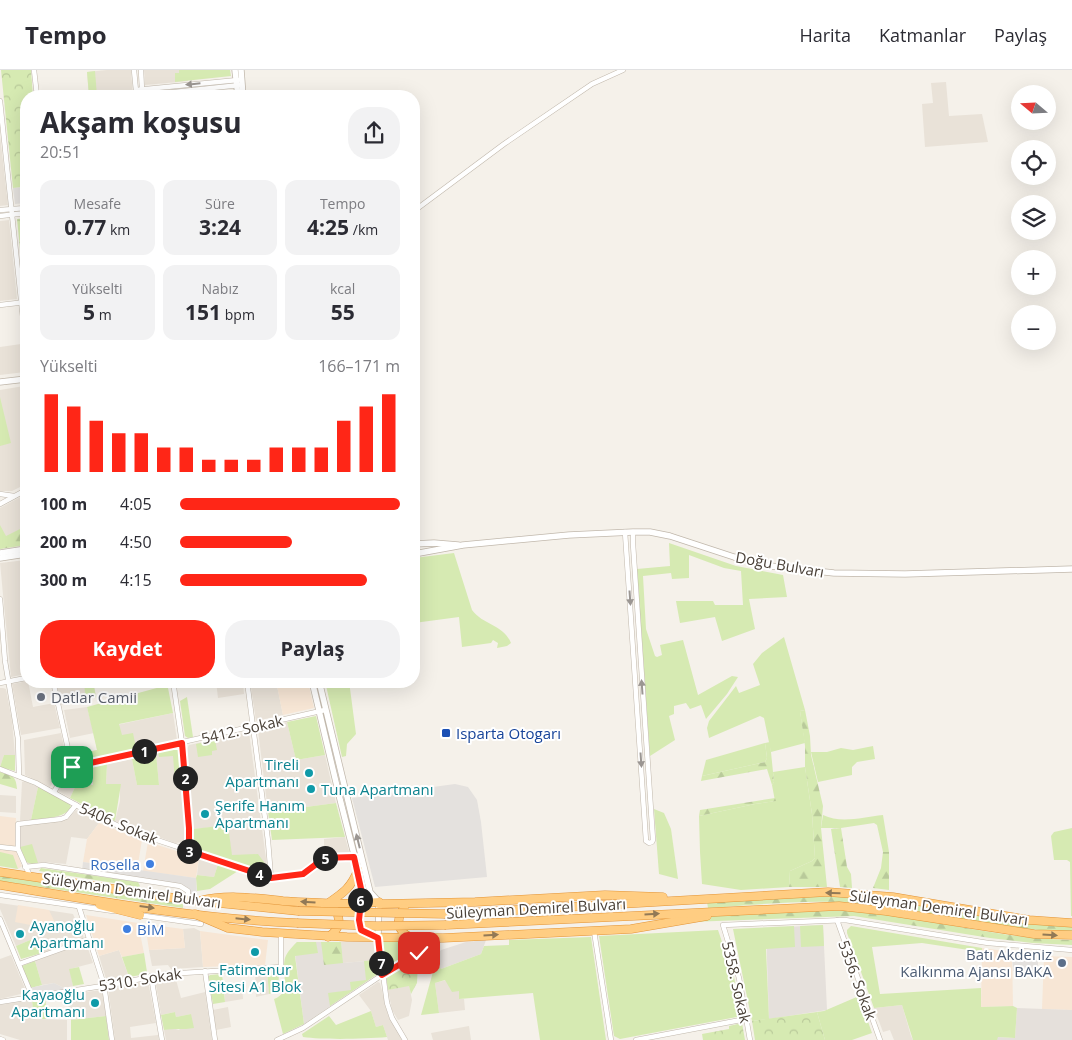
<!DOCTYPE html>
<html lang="tr">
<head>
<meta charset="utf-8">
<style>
	:root { --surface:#fff; --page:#f2f2f3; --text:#2b2b33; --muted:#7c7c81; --line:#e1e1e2; --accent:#ff2617 }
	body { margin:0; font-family:"Open Sans",sans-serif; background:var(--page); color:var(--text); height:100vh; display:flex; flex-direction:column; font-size:19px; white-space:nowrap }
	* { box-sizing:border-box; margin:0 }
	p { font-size:16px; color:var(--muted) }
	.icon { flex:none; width:28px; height:28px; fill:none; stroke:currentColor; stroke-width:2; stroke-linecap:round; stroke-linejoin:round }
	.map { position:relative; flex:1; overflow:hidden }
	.sheet { position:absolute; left:20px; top:20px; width:400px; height:598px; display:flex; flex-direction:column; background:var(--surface); border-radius:20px; box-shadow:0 5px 20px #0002 }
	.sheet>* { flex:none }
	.needle { width:32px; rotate:289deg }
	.controls { position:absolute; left:1011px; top:15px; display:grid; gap:10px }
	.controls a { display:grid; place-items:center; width:45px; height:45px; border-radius:50%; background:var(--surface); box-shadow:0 5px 20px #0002; font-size:25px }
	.pin { position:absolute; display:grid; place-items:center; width:42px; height:42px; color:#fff; margin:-21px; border-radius:10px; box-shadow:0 2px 8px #0006 }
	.km { position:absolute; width:25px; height:25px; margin:-12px; border-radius:50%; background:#222; color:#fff; font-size:14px; line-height:25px; text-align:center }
	.round { display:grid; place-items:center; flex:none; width:52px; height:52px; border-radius:20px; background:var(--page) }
	.head { display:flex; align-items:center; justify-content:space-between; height:85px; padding:0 20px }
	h1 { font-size:28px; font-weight:700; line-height:38px }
	.stats { display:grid; grid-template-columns:repeat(3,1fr); gap:8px; height:85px; padding:5px 20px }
	.stats div { display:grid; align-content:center; border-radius:12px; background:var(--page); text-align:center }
	.stats b { font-size:21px; font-weight:700 }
	.stats small { font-size:14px; font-weight:400 }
	.stats p { font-size:14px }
	.chart { height:140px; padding:10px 20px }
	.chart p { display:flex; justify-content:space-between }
	.chart svg { width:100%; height:90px; margin-top:5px; stroke:var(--accent); stroke-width:6 }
	.primary-button { display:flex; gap:10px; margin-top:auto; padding:10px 20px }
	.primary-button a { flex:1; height:58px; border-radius:20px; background:var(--accent); color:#fff; font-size:20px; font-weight:700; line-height:58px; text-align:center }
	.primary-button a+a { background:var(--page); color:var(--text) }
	ul { padding:0 20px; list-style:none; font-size:16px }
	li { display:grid; grid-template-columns:80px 60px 1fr; align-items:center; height:38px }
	li i { height:12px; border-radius:6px; background:var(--accent) }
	header { display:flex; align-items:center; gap:30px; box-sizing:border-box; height:70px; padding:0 25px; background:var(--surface); border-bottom:1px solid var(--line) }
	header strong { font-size:24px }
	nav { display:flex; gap:28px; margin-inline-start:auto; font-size:18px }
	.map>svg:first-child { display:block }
</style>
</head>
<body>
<header>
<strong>Tempo</strong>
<nav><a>Harita</a><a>Katmanlar</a><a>Paylaş</a></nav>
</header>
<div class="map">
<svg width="1072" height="970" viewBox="0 0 1072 970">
	<defs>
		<pattern id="forest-firs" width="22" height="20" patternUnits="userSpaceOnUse" patternTransform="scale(1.25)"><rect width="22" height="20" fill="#d6eab2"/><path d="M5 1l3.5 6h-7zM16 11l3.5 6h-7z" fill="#b9ca9a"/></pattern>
		<pattern id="park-crowns" width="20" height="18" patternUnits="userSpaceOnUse" patternTransform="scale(1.25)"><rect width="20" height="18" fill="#d6eab2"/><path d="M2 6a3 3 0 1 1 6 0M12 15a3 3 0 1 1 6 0" fill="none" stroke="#b9ca9a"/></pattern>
	</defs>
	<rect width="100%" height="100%" fill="#f5f1ea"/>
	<g fill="#e9e2d8">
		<path d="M107,0H131L133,26H89L87,2Z"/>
		<path d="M144,0H187L188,11L145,15Z"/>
		<path d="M946,12L949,46L982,44L988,72L925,77L922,34L933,33L931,13Z"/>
		<path d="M0,65L8,135L0,136Z"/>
		<path d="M9,150L17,229L0,231V151Z"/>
		<path d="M21,274L25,302L0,305V277Z"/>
		<path d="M24,316L26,325V414L12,421H0V320Z"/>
		<path d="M26,424V475L0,479V438Z"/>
		<path d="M26,490V604L11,607L0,493Z"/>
		<path d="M28,611L33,637L54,633L60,658L21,665L12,614Z"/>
		<path d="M56,611H93L96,627L61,635Z"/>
		<path d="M216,611H243L244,624L218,628Z"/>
		<path d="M250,611H276L283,645L256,651Z"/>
		<path d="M0,618H3L6,619L12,651L15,685H4L0,697Z"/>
		<path d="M87,637L93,660L173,643L177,670L78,692L75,691L74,685L97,680L94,663L70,668L64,640Z"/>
		<path d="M287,652L296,690L325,685L336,733L268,742L258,660Z"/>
		<path d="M249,662L267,796V802L232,791L228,756L193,759L187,679L189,675Z"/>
		<path d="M61,663L65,682V694L50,717L25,705L24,670Z"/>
		<path d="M178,678L186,767L184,772L175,773L115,751L120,731V714H106L107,694L132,689L137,715H159L156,683Z"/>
		<path d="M93,696V715H76L70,728L58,721L71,703Z"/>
		<path d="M24,711L38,717L31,750L20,751L22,712Z"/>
		<path d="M0,725L16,726V743L0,742Z"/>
		<path d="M76,740L99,753L87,769L71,767L66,794L43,792L28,794L20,777V756L63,751L68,749Z"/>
		<path d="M345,767L350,785L324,787V769Z"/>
		<path d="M199,788L218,794L214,807L197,805Z"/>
		<path d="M0,833L73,844L84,868L42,883L35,868L16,876L0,839Z"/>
		<path d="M194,858L200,861L203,897L171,899L168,895L152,896L149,880L185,878L183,859Z"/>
		<path d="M375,871L377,890L343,893L341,872Z"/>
		<path d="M86,873L93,893L70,899L73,916L64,918L54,913L42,915L35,891Z"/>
		<path d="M119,880L129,907L107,912L99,886Z"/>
		<path d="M11,885L26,921L25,923L0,929V889Z"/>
		<path d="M267,901L269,924L256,927L255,902Z"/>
		<path d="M175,906L181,928L205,922L212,970H166L164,960L172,958L179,960L191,944L176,947L175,942L161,945L155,909Z"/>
		<path d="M446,910L459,921V929H464L465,940L439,943L435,913Z"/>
		<path d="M148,911L156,953L130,957L131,968L158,965L159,970H115L108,918Z"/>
		<path d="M378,912L380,913L388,945L402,970H388L383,955L376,957L371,941L359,925Z"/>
		<path d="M242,915L243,929L225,932L224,917Z"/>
		<path d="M409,915L412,930L409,946L398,950L392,940L388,920Z"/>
		<path d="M102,920L106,946L71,950L67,928L68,924Z"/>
		<path d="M32,930L34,949L67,950V970H20L0,964V935Z"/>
		<path d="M902,935L911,966L913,970H894L890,960L883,962L874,938Z"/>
		<path d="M228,937L231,957L216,960L213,940Z"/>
		<path d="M469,956L471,970H433L431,963Z"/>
	</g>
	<g fill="#f7e6d5">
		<path d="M276,611H308L314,638L283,645Z"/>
		<path d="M0,746L16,748L15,775L22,796L18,799L0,796Z"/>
		<path d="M99,753L142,770L137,800L83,792L87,769Z"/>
		<path d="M148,772L199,788L196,808L143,801Z"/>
		<path d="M18,835L49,840L57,857L45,863L41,857L15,852Z"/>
		<path d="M86,845L138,853L144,883L122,887L119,880L99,886Z"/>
		<path d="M145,854L183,859L185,878L149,880Z"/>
		<path d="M200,861L268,870L265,895L203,897Z"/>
		<path d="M982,878L1012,882L1013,936L981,937Z"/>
		<path d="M1044,886L1072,887V940L1042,939Z"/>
	</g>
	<g fill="#e5e0db">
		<path d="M823,855L827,940L769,949L766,858Z"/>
		<path d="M486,870L481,884L441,899L436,891L438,883L441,880L466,872Z"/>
		<path d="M297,872H341L343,893L377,890L379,903L304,954L294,876Z"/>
		<path d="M1017,938L1072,940V970H997V967L1015,968Z"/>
	</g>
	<g fill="#d6eab2">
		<path d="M179,0H230L231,6L175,12V3H179Z"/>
		<path d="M95,1L97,26H89L87,2Z"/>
		<path d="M232,20L233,26H188V25Z"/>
		<path d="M0,327L11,373L0,376Z"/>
		<path d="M669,473L736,496L783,505L787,527L749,529L755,559L722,571L715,547L680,553L676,531H713L715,535H743L741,501L724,498L689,485V508L672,509L671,503L643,506L646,559L655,586L657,587L662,585L660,575L683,570L698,625L732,606L738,607L727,624L706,649L701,635L690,639L686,633L674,636V644L669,646L675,670L650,686L637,499L670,496Z"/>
		<path d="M454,483L472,540C483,555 504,555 511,573L507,576L497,578L498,573L493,570L491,573L462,577L459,547L414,553V488Z"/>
		<path d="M784,567L805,640L800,641L805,673L771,682L764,648L760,646L709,668L707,658L709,651L736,616L739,623L760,615L753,594L762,583Z"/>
		<path d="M93,611L96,627L81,631L80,624L85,623L84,612Z"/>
		<path d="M325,611H349L356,664L347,674L346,686L342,687Z"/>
		<path d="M164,616L168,618L173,643L119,654L122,665L133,663L136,678L78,692L75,691L74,685L97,680L87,637Z"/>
		<path d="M187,627L193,667L188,668L185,666L180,631Z"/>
		<path d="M316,646L325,685L296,690L287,652Z"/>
		<path d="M215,670L217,680L212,681V685L198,687L196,674Z"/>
		<path d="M765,673L767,688L765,692L702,706L706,690Z"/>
		<path d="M873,676L875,689L857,692L852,697V705L818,712L811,682H827L841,678L853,680Z"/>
		<path d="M178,678L182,711H175L173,686L159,687L158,682Z"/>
		<path d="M156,683L159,715H137L132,689Z"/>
		<path d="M4,685H15V701L0,697Z"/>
		<path d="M107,694L106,714H121L115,751L70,728L76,715H93V696Z"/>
		<path d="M805,697L812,744L815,788L812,791L790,801L789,817L741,820L702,814L700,782L699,746L755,734L775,731L772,715L774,712L773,702Z"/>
		<path d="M38,717L70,734L71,738C62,749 45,748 31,750Z"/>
		<path d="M336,733L345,767L272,770L268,742Z"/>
		<path d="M654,739L664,743L671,759L678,809L659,804Z"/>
		<path d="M823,745C841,754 863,747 883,745L889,782H883L877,755L874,753L841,758H821Z"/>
		<path d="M228,755L232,785L258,784L267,796V802L194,779L193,759Z"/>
		<path d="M1072,758V846H1071L1070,792L1067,790H1054L1051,766L1054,762Z"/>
		<path d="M32,774L38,793L32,794L26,792L20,777Z"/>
		<path d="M0,782L13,785L18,799L0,796Z"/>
		<path d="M218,794L238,801L210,819L197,821L196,808L197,805L214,807Z"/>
		<path d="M823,855L824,876L801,877L800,856Z"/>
		<path d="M794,856L795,877L766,879L769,949L752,951L733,859Z"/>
		<path d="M851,856L982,878V882L922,873L872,877L880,924L981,918V937L1013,936L1017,938L1015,968L998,967L997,970H913L902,935L874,938L847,863V860Z"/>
		<path d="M718,860L734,907L742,946L620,969L614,966L599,866Z"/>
		<path d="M591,867L606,970H540L533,923L459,929V921L452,922L445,910L435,913L439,943L421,945L436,891L441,899L481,884L484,876L509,875V870Z"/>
		<path d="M35,868L42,883L21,889L16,876Z"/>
		<path d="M382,871L426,873L385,899Z"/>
		<path d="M297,872H316L318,883L295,886L304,954L283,964L274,929C292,923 281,902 285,888C287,882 293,876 297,872Z"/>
		<path d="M144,883L147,902L146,904L129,907L122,887Z"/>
		<path d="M377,890L379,903L330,936L328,923L351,920L350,912L366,910L364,891Z"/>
		<path d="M35,891L42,915L31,918L22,896Z"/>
		<path d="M79,897L84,914L73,916L69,899Z"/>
		<path d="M267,901H275L279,904L278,921L269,924Z"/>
		<path d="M222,904L225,932L213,934L208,907L210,905Z"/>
		<path d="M859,926L872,963L852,970H825L817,942L824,941Z"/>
		<path d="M45,928L48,949H34L32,930Z"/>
		<path d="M371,941L376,957L383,955L387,967C364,969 324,970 303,967L302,964L329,946L336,955Z"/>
		<path d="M175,942L176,947L191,944L194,958C183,960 174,958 164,960L161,945Z"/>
		<path d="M106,946L109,970H71V950Z"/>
	</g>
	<g fill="url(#forest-firs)">
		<path d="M0,455L6,466L26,456V475L0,479Z"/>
		<path d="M805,640L810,666L811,685L823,736L821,758L827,817H789L790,801L812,791L815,788L812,744L805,697V676L800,641Z"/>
		<path d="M770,672L774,712L772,715L767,699L701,711L702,706L765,692L767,688L765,673Z"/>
		<path d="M0,702C12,706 16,705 17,719L0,714Z"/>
		<path d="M775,728L776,731L755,734L699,746L700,740Z"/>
		<path d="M841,758L847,797L851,804L852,818L840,817L831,759Z"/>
		<path d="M883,782H889V820L873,818L881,798Z"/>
		<path d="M41,798L138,812L140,816L139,817L39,801Z"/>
		<path d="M0,804L183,833V838L0,811Z"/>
		<path d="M804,826C834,826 865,827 895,831C954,839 1012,854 1072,857V862C998,860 926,840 853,833C805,829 755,835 708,838L707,832Z"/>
		<path d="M822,840C906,840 988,869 1072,870V875L1032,873L990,868L854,846L663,853L703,846Z"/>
		<path d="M321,872H341L343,893L324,895Z"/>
	</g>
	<g fill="url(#park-crowns)">
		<path d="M1,0H31L33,26H26V117L13,118Z"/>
		<path d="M26,148V228H25L17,149Z"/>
		<path d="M416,891H418L417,913L411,924L409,916L388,920L386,906Z"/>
		<path d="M817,942L825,970H755L752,951Z"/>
		<path d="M742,953L745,970H703L702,964L729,959V956Z"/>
	</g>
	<g fill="#e4e1de">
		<path d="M26,117V133L15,134L13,118Z"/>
		<path d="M455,714L468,717L477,730L481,752L487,807L375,817L352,728Z"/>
		<path d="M83,792L196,808L197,826L188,825L184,817L82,801Z"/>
		<path d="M1012,882L1038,885V901H1013Z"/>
		<path d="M54,913L70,921L32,926L29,918Z"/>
	</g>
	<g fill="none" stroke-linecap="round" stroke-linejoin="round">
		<defs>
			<g id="minor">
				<path d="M34,0L37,26"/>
				<path d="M134,0L136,21"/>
				<path d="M141,0L142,20"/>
				<path d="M136,20L238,10"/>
				<path d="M137,26L240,15"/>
				<path d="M0,31L26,277"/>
				<path d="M0,140L26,138"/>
				<path d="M414,141L504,74L592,14L623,0"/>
				<path d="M0,146L26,143"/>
				<path d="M0,235L26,232"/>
				<path d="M0,424L14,426"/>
				<path d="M0,434L26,420"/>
				<path d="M625,462L646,771L649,773L652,772L653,770L633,474V462"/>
				<path d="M0,529L5,591L18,669L19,706"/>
				<path d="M53,611L72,697"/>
				<path d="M173,611L182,673L189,759V781"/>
				<path d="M247,611L268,771L271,808"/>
				<path d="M0,613L26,608"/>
				<path d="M0,699L36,713L85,740L127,760L271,808L303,804L315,795L320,788L354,787"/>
				<path d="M54,722L65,703L72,697L325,640"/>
				<path d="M0,777L18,779"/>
				<path d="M25,797L44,795L180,816L188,821V830"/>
				<path d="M30,806L18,779V754L61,749L66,747L76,735"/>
				<path d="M0,825L113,841"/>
				<path d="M79,837L104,915L112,970"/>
				<path d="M138,845L201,854"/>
				<path d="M0,849L32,926"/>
				<path d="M837,850L880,970"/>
				<path d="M594,861L611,970"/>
				<path d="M378,868L387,933L392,948L405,970"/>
				<path d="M19,894L89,869"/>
				<path d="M205,901L215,970"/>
				<path d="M151,906L162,970"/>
				<path d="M0,932L115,914L166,904L281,897V864"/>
				<path d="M0,969L3,970"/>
				<path d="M277,970L303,958L385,903L441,869"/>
				<path d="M636,970L746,949"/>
				<path d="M750,970L739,908L723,855L845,850L988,873L1072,880"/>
			</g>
			<g id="tertiary">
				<path d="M235,0L238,26"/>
				<path d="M241,0L243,26"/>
				<path d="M0,312L26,309"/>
				<path d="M414,474L434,473L458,475"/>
				<path d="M0,483L26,479"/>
				<path d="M414,484L463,475L569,465L633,462H650L670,466L734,487L770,496L834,503L905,504L1072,499"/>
				<path d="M0,488L26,484"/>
				<path d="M312,611L340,729L361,812C363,828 357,843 361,860L378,868L379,832L370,822L319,611"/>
			</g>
			<g id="trunk">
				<path d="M0,802L188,830L298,841"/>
				<path d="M0,815C98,831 198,849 297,853"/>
				<path d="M199,831C227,824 254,828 283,831C315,833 347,835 379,832V834L475,832L605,825L663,827"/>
				<path d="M100,835L140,845"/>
				<path d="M404,838C395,849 398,862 410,867"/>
				<path d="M195,844L228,858L262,862L347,867L443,868L631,859L707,846"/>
				<path d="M445,844L828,822L893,827L1029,850L1072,853"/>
				<path d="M446,855L839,836L886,841L1034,864L1072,865"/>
				<path d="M328,867C343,858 342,841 327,834C343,823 351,818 358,800"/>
			</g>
		</defs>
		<use href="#minor" stroke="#c1b8ac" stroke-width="5.5"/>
		<use href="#tertiary" stroke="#c1b8ac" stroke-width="7"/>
		<use href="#trunk" stroke="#e39437" stroke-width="9"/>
		<use href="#minor" stroke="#fff" stroke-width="4.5"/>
		<use href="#tertiary" stroke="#fff" stroke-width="5.5"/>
		<use href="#trunk" stroke="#ffcd82" stroke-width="8"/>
		<defs>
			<g id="trunk-bridge">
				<path d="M298,841L445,844"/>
				<path d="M297,853L377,856L446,855"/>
			</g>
		</defs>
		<use href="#trunk-bridge" stroke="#e39437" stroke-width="9" stroke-linecap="butt"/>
		<use href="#trunk-bridge" stroke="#ffcd82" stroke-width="8"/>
	</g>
	<defs><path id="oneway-solid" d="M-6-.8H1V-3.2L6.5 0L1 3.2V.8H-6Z" transform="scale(1.25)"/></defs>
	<g fill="#9b9692">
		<use href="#oneway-solid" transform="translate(193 14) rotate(174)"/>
		<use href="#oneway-solid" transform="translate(630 528) rotate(86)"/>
		<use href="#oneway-solid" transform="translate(642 617) rotate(-94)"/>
		<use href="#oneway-solid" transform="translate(641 690) rotate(86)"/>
		<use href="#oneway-solid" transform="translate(358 771) rotate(-104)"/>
	</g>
	<g fill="#927956">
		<use href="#oneway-solid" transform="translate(833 823) rotate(-178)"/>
		<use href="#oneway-solid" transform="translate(308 832) rotate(-176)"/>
		<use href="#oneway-solid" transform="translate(147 837) rotate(8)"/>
		<use href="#oneway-solid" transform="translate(652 844) rotate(-3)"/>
		<use href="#oneway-solid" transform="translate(243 849) rotate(6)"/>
		<use href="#oneway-solid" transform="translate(491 865) rotate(-3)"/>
		<use href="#oneway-solid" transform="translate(1050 865) rotate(4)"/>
	</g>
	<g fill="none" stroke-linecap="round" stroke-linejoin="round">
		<defs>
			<path id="route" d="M72,697L182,673L189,758V781L271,808L303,804L315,795L320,788L354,787L362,823L359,850L361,860L378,868L382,905L419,883"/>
		</defs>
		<use href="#route" stroke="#fff" stroke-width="10"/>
		<use href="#route" stroke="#ff2617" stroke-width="6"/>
	</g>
	<circle fill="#6b7280" stroke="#fff" stroke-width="2" cx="41" cy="627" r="5"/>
	<rect fill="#1a4fb4" stroke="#fff" stroke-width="2" x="441" y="658" width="10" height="10" rx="2.5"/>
	<g fill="#0f9aa8" stroke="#fff" stroke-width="2">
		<circle cx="309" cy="703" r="5"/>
		<circle cx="311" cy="719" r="5"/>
		<circle cx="205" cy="744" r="5"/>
		<circle cx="20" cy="864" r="5"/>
		<circle cx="255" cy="882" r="5"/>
		<circle cx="95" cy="933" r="5"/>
	</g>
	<g fill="#3f7fe0" stroke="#fff" stroke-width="2">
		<circle cx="150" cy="794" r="5"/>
		<circle cx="127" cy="859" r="5"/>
	</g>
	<circle fill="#5c6f8a" stroke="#fff" stroke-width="2" cx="1062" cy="893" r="5"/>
	<g text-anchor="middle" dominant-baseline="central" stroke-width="4" stroke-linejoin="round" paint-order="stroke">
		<g font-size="15" fill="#4a4138" stroke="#fff">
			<text transform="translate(780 494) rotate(10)">Doğu Bulvarı</text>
			<text transform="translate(242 659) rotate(-13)">5412. Sokak</text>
			<text transform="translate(119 753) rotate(23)">5406. Sokak</text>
			<text transform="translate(132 820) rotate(8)">Süleyman Demirel Bulvarı</text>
			<text transform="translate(939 837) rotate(8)">Süleyman Demirel Bulvarı</text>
			<text transform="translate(536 838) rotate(-3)">Süleyman Demirel Bulvarı</text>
			<text transform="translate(140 909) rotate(-9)">5310. Sokak</text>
			<text transform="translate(858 910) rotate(70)">5356. Sokak</text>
			<text transform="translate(737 912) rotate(77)">5358. Sokak</text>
		</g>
		<g font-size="15" fill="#5b616d" stroke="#fff" text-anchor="start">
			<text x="51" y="627">Datlar Camii</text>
		</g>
		<g font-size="15" fill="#164399" stroke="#fff" text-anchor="start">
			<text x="456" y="663">Isparta Otogarı</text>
		</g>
		<g font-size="15" fill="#0d838f" stroke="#fff" text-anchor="start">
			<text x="299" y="694" text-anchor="end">Tireli<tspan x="299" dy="17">Apartmanı</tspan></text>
			<text x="321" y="719">Tuna Apartmanı</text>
			<text x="215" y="735">Şerife Hanım<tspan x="215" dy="17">Apartmanı</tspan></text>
			<text x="30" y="855">Ayanoğlu<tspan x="30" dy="17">Apartmanı</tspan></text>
			<text x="255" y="899" text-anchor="middle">Fatimenur<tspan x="255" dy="17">Sitesi A1 Blok</tspan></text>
			<text x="85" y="924" text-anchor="end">Kayaoğlu<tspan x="85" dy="17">Apartmanı</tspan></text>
		</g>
		<g font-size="15" fill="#366cbe" stroke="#fff" text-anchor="end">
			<text x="140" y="794">Rosella</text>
			<text x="137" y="859" text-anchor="start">BİM</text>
		</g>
		<g font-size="15" fill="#4e5e75" stroke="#fff" text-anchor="end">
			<text x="1052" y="884">Batı Akdeniz<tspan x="1052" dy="17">Kalkınma Ajansı BAKA</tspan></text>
		</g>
	</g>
</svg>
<div class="controls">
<a><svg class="needle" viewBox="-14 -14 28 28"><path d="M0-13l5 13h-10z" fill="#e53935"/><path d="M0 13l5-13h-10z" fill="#7c7c81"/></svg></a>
<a><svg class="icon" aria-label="locate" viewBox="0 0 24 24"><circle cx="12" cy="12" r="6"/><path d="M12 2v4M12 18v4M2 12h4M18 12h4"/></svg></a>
<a><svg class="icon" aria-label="layers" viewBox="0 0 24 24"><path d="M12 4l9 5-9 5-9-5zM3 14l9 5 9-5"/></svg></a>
<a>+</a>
<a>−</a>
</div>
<div class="pin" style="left:72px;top:697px;background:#1e9e55"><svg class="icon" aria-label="arrive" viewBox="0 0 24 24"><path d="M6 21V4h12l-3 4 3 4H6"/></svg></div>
<div class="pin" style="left:419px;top:883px;background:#d93025"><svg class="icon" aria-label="check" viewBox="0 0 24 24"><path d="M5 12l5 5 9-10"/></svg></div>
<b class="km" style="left:144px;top:681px">1</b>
<b class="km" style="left:185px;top:708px">2</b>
<b class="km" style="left:189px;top:781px">3</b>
<b class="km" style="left:259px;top:804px">4</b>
<b class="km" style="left:325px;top:788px">5</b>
<b class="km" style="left:360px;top:830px">6</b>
<b class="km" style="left:381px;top:893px">7</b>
<section class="sheet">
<div class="head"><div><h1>Akşam koşusu</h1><p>20:51</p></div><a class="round"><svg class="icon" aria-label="share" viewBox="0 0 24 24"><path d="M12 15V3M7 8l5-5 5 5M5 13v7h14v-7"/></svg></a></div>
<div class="stats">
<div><p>Mesafe</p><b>0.77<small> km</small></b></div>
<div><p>Süre</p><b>3:24</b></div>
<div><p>Tempo</p><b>4:25<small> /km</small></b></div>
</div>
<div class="stats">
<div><p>Yükselti</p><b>5<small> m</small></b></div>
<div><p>Nabız</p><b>151<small> bpm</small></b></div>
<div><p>kcal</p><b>55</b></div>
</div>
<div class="chart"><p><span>Yükselti</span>166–171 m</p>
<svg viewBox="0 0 160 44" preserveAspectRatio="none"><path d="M5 44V6M15 44V12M25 44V19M35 44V25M45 44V25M55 44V32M65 44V32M75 44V38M85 44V38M95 44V38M105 44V32M115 44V32M125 44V32M135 44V19M145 44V12M155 44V6"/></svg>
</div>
<ul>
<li><b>100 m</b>4:05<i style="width:100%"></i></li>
<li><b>200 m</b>4:50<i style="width:51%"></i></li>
<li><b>300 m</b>4:15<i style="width:85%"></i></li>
</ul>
<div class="primary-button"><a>Kaydet</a><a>Paylaş</a></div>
</section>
</div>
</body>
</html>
